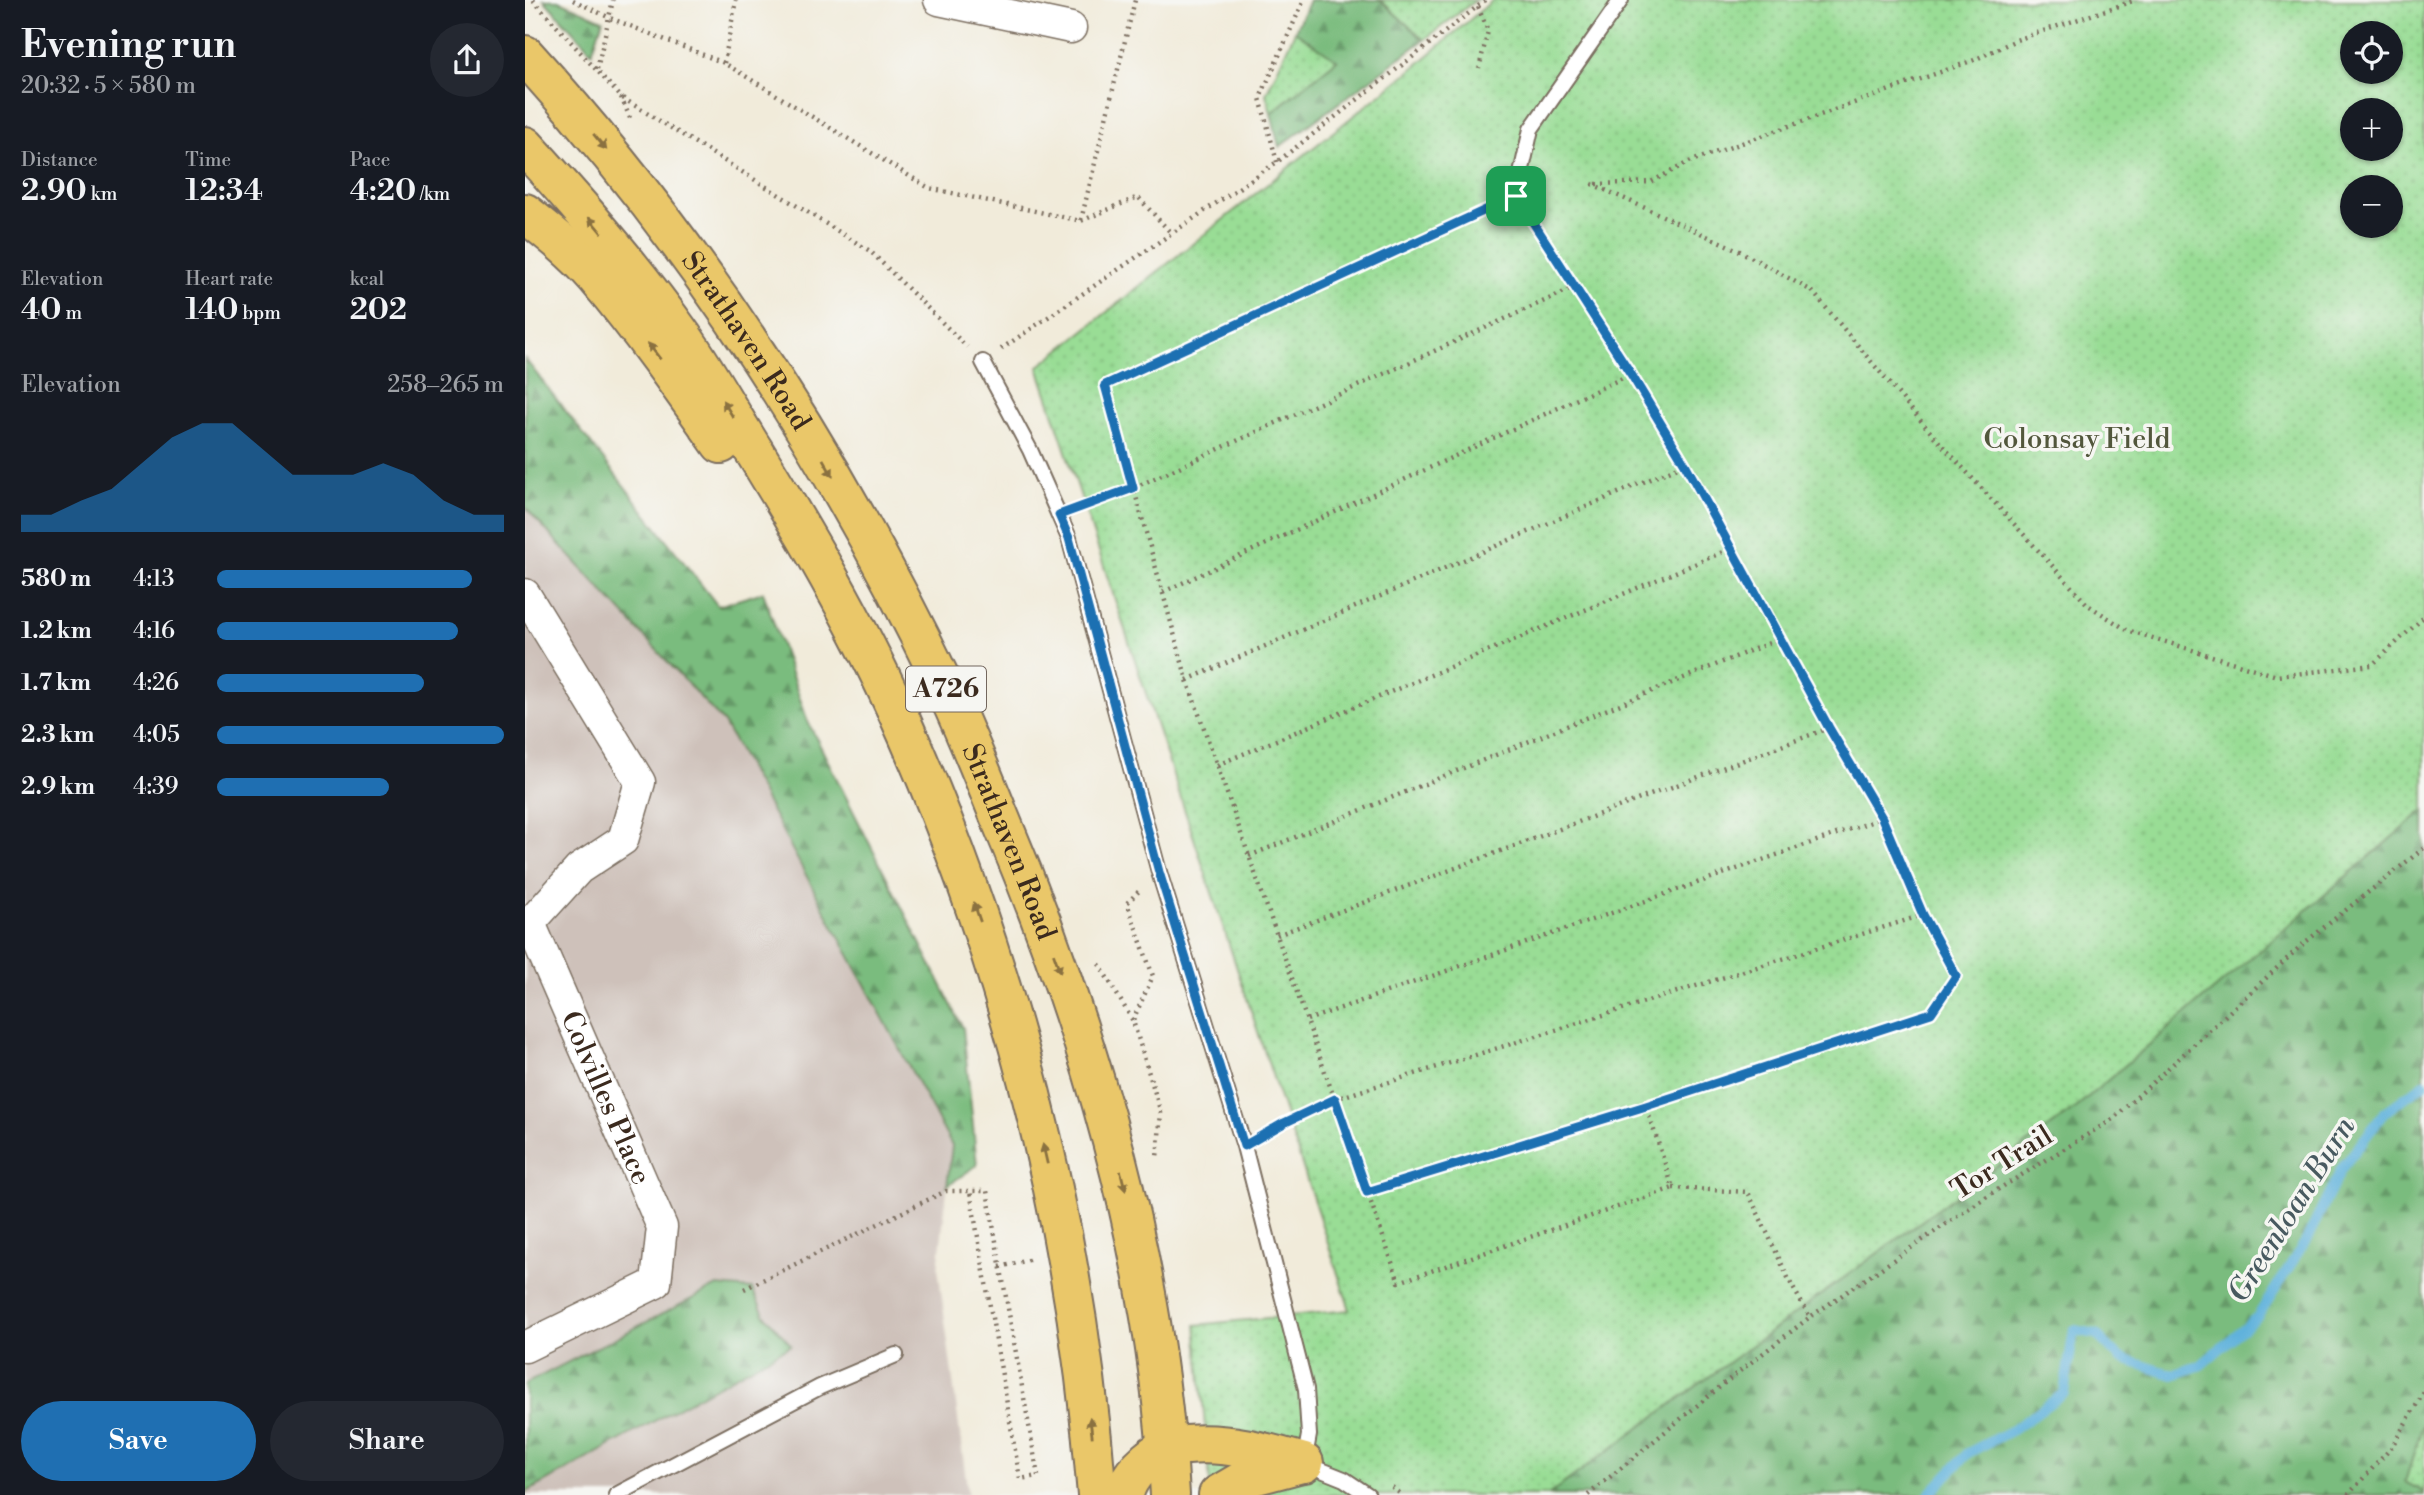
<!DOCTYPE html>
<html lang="en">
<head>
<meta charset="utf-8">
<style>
	:root { --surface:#171b24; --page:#242831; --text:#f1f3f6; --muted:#9ea1a6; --accent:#1f6fb2 }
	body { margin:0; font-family:"Libre Bodoni",serif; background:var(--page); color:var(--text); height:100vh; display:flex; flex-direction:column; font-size:26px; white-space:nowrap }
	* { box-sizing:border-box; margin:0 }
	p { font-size:23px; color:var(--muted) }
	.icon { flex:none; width:38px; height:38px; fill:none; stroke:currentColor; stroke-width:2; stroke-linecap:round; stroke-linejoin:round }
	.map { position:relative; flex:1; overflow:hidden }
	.details { display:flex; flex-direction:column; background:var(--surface); width:525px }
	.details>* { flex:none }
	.controls { position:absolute; left:1815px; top:21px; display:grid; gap:14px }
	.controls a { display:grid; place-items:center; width:63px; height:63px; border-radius:50%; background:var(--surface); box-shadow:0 2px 5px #0004; font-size:35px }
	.pin { position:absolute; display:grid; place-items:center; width:60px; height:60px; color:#fff; margin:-30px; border-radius:14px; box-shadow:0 4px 10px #0006 }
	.round { display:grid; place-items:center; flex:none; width:74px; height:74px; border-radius:37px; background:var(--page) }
	.head { display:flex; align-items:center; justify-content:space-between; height:119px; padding:0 21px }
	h1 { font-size:38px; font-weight:600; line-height:52px }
	.metrics { display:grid; grid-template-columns:repeat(3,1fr); gap:10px; height:119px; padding:7px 21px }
	.metrics div { display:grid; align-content:center }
	.metrics b { font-size:30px; font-weight:600 }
	.metrics small { font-size:19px; font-weight:400 }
	.metrics p { font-size:19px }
	.chart { height:196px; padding:14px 21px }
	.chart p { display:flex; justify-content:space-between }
	.chart svg { width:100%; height:126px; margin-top:7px; fill:var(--accent); opacity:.7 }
	.cta { display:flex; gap:14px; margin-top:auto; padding:14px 21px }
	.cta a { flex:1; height:80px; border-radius:42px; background:var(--accent); color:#fff; font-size:28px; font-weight:600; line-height:80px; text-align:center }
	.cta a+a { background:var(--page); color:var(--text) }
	ul { padding:0 21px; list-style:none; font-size:23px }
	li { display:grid; grid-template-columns:112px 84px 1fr; align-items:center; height:52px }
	li i { height:18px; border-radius:9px; background:var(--accent) }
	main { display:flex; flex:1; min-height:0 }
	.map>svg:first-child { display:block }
</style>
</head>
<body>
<main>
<section class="details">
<div class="head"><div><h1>Evening run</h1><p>20:32 · 5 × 580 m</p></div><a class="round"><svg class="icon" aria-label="share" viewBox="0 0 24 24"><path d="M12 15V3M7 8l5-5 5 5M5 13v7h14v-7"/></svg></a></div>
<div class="metrics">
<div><p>Distance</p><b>2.90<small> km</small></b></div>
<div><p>Time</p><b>12:34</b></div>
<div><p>Pace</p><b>4:20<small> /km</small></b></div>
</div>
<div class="metrics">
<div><p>Elevation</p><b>40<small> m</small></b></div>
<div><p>Heart rate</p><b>140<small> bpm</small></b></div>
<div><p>kcal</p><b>202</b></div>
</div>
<div class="chart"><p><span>Elevation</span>258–265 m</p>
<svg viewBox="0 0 160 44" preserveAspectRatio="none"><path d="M0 44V38L10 38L20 33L30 29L40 20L50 11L60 6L70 6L80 15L90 24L100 24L110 24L120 20L130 24L140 33L150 38L160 38V44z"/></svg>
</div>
<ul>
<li><b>580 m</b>4:13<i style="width:89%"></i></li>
<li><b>1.2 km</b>4:16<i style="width:84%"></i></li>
<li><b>1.7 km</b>4:26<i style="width:72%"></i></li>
<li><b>2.3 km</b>4:05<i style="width:100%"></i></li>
<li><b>2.9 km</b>4:39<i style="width:60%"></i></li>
</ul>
<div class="cta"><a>Save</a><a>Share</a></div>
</section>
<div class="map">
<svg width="1899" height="1495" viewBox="0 0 1899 1495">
	<defs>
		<pattern id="green-dots" width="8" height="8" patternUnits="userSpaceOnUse" patternTransform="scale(1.75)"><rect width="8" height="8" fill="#99dd95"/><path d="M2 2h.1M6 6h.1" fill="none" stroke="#85be80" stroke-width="1.8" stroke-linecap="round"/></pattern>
		<pattern id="forest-firs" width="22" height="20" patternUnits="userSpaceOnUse" patternTransform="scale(1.75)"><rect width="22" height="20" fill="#7abc7e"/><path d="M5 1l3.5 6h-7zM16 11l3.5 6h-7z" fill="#659967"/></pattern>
	</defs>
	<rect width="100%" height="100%" fill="#f6f6f2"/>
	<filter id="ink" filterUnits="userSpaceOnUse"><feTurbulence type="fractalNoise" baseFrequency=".0143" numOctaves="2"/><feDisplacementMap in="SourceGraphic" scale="14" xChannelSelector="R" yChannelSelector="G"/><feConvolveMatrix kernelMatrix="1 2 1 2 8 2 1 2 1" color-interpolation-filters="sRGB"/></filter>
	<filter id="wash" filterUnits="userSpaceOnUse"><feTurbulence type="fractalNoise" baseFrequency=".00686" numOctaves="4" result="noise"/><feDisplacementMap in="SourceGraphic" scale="28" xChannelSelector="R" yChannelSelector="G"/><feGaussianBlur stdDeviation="1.57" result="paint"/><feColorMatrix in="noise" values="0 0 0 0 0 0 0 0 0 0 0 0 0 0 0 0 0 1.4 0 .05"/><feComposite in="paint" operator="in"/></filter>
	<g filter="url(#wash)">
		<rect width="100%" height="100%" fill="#f1ebda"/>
		<path fill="#cec1ba" d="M0,507L199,723L427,1146L413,1268L443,1495H0Z"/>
		<g fill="url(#green-dots)" stroke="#6a845a" stroke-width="2" fill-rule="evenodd">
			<path d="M855,0H951L899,40Z"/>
			<path d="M968,0H1899V1495H686L671,1325L825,1310L513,367L886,70ZM1827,33H1866V72H1827ZM1827,110H1866V149H1827ZM1827,187H1866V226H1827Z"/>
			<path d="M770,31L813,60L746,113L741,94Z"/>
		</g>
		<g fill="url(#forest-firs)" stroke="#5a734e" stroke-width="2">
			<path d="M19,0H33L78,20L67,52Z"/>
			<path d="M784,0H855L899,40L754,147L746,113L812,60L770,31Z"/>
			<path d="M0,359L193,606L238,592L283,722L438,1028L452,1165L422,1186L427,1146L199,723L0,507Z"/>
			<path d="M1899,810V1421L1880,1482L1899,1492V1495H1023L1549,1109Z"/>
			<path d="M192,1286L227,1289L239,1314L266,1345L0,1493V1384Z"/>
		</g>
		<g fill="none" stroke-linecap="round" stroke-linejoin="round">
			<path stroke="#61b2dc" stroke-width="10" d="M1404,1495L1443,1453L1489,1429L1539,1393L1549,1330L1571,1334L1595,1358L1648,1375L1676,1365L1733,1316L1782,1239L1817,1168L1860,1112L1899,1084"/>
		</g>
	</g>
	<g filter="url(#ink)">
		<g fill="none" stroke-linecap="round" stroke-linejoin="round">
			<defs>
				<g id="service">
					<path d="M991,196L1006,129L1096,0"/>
					<path d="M458,362L505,450L544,538L634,872L719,1146L781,1389L784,1435L779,1463L819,1479L843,1495"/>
					<path d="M91,1495L295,1387L371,1355"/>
				</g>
				<g id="minor">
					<path d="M414,0L546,28"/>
					<path id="s1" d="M0,594L115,782L98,840L54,869L5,923L137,1227L131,1283L0,1347"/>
				</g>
				<g id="primary">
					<path id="s2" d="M0,55C171,243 309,456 418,684C439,728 457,773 475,818C566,1033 632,1261 645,1495"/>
					<path d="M0,146C56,207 110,269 158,337C183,373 205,413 229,451C280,534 330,619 370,707C483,956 551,1223 572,1495"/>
					<path d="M0,213C25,233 50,253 71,277C116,330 156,387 196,444"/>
					<path d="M599,1495C601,1484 607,1475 615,1467C622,1460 631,1452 641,1448C647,1445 655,1445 662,1445C702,1441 741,1452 779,1463"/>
					<path d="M693,1495L724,1477L777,1463"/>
				</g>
			</defs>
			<use href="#service" stroke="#7b6e60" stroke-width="18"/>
			<use href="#minor" stroke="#7b6e60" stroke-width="33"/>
			<use href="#primary" stroke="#7b6e60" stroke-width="42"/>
			<g stroke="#7b6e60" stroke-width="4.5" stroke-dasharray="2 5" stroke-linecap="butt">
				<path d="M8,0L96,97L345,251L442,347"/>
				<path d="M48,0L85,18L199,63L404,188L556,221L613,197L646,233"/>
				<path d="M953,7L963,31L954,68"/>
				<path d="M199,63L211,0"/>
				<path d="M72,69L88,0"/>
				<path d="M96,97L105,118"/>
				<path d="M752,162L735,98L779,0"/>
				<path d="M1067,184L1213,250L1287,291L1407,434L1563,605L1602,630L1752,676L1847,665L1899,617"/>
				<path d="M1071,184L1126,182L1164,162L1449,60L1491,40L1611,0"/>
				<path d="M969,206L580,385L662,680L874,1282L1148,1188L1121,1106L1406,1012L1431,976L1398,915L1357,818L1304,728L1160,464"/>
				<path d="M556,220L610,0"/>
				<path d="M476,349L752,162L961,0"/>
				<path d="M557,507L608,488L1048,288"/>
				<path d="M638,592L1106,374"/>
				<path d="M662,680L1160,464L1106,374L1003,216"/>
				<path d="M692,765L1205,549"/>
				<path d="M724,856L1254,639"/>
				<path d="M752,935L1304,728"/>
				<path d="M574,964L608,1021L636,1113L632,1158"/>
				<path d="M608,1020L628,976L602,903L615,890"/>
				<path d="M782,1020L1357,818"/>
				<path d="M741,1134L810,1099L1398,915"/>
				<path d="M1148,1188L1223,1192L1267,1286L1285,1317"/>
				<path d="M842,1193L1121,1106"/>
				<path d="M475,1267L504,1260"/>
				<path d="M219,1289L421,1191H462L513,1476L495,1479L445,1191"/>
				<path d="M867,1487L877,1495"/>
				<path d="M1063,1495L1202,1381L1285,1317L1459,1198L1588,1119L1778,944L1899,848"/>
				<path d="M1823,1495L1866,1448L1899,1392"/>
			</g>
			<use href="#service" stroke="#fff" stroke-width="14"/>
			<use href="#minor" stroke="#fff" stroke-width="30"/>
			<use href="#primary" stroke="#eac769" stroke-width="38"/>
		</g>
		<defs><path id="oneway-solid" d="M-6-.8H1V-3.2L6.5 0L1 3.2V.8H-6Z" transform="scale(1.75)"/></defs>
		<g fill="#8a7140">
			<use href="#oneway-solid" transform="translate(75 142) rotate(50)"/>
			<use href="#oneway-solid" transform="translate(70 225) rotate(-130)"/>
			<use href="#oneway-solid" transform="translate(129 351) rotate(-128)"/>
			<use href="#oneway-solid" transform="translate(203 409) rotate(-122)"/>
			<use href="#oneway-solid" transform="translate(303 468) rotate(61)"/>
			<use href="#oneway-solid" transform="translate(452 912) rotate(-109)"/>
			<use href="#oneway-solid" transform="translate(532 963) rotate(70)"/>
			<use href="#oneway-solid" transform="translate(520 1154) rotate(-103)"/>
			<use href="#oneway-solid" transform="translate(598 1181) rotate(76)"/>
			<use href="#oneway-solid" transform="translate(566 1427) rotate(-97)"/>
		</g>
	</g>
	<g fill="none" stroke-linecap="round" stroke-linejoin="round" filter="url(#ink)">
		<defs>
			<path id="route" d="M991,196L1106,374L1160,464L1304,728L1357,818L1398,915L1431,976L1406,1013L1121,1106L842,1192L810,1099L759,1123L719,1146L634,872L544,538L534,515L608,488L580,385Z"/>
		</defs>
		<use href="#route" stroke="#fff" stroke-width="14"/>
		<use href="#route" stroke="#1f6fb2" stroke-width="9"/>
	</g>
	<g text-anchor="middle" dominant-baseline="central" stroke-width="7" stroke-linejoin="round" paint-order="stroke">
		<rect fill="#f6f6f2" stroke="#73675e" stroke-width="2" x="381" y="666.5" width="80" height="45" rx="5"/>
		<g font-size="26" font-weight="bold" fill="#3b2a1e">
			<text x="421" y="689">A726</text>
		</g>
		<g font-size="28" fill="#3b2a1e" stroke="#f6f6f2">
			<text stroke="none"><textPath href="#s2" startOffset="362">Strathaven Road</textPath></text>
			<text stroke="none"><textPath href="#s2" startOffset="929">Strathaven Road</textPath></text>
			<text stroke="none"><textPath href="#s1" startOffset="597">Colvilles Place</textPath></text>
			<text transform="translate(1477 1163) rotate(-32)">Tor Trail</text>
		</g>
		<g font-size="28" fill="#52573c" stroke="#f6f6f2">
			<text x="1552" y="439">Colonsay Field</text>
		</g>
		<g font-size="30" font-style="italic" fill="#485a60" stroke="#f6f6f2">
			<text transform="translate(1767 1210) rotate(-58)">Greenloan Burn</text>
		</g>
	</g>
</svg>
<div class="controls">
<a><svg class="icon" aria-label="locate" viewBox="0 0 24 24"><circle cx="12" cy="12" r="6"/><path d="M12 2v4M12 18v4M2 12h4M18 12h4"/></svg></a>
<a>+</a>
<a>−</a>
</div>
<div class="pin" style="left:991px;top:196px;background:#1e9e55"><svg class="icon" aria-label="arrive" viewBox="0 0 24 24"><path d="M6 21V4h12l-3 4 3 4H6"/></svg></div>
</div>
</main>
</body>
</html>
